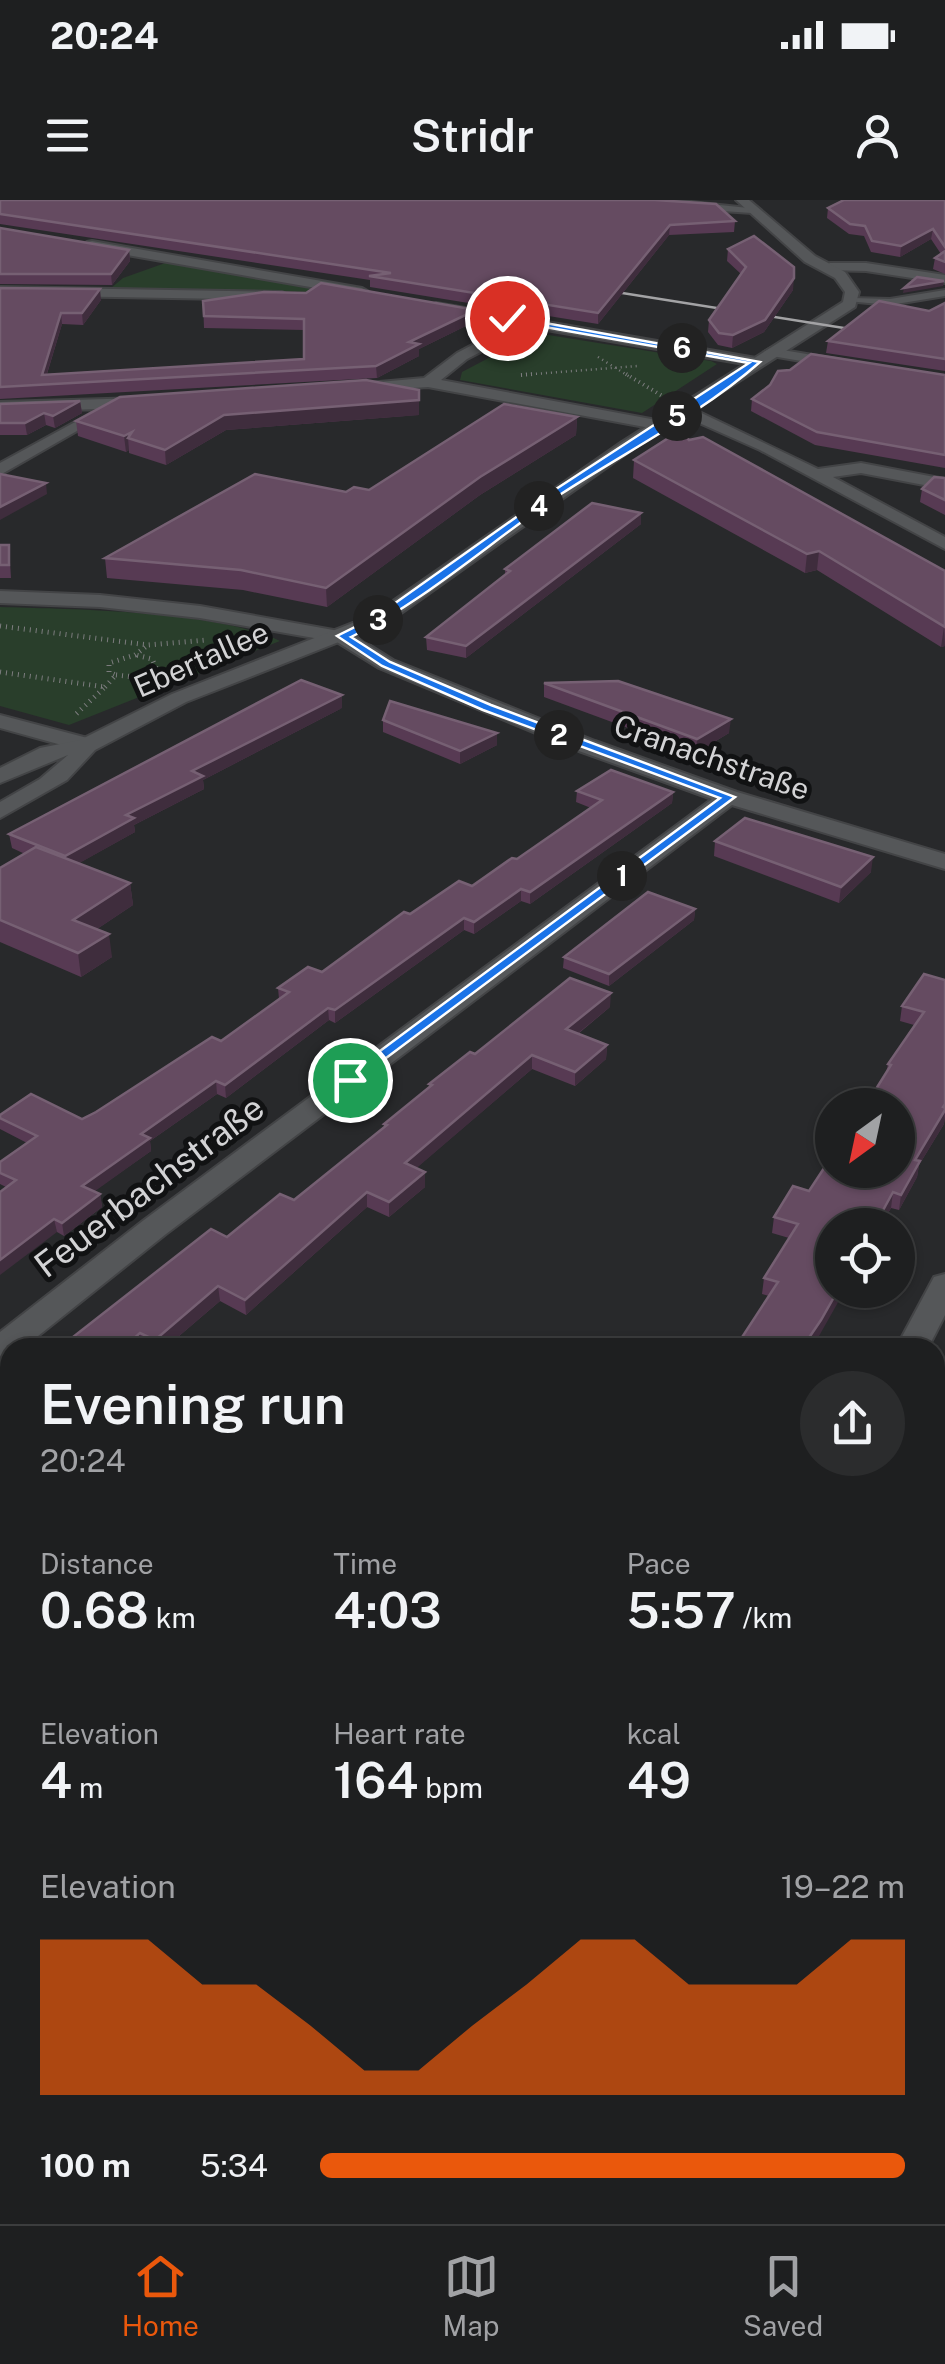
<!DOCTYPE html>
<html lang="en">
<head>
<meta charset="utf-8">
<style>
	:root { --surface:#1e1f20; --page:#2b2c2d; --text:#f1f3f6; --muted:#a1a2a5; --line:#3c3d3e; --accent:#ea580c }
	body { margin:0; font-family:"Public Sans",sans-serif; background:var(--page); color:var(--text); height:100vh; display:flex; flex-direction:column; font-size:38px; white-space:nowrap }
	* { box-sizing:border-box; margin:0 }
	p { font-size:32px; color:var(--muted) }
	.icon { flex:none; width:55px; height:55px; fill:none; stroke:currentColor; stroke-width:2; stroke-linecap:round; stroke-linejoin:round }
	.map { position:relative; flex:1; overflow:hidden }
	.panel { position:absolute; left:0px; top:1138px; width:945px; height:888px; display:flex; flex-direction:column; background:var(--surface); border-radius:30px 30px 0 0; box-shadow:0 2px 8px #0004,0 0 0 2px var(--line) }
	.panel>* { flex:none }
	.needle { width:65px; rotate:213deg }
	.controls { position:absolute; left:815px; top:888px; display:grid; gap:20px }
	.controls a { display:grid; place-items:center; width:100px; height:100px; border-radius:50%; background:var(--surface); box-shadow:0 2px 8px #0004,0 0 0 2px var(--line); font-size:50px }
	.pin { position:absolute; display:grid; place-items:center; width:85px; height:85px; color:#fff; margin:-42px; border:5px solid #fff; border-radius:50%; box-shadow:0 2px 10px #0007 }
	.km { position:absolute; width:50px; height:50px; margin:-25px; border-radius:50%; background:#222; color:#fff; font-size:28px; line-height:50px; text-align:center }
	.round { display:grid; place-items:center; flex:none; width:105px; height:105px; border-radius:52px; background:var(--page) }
	.headline { display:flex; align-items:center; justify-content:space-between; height:170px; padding:0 40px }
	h1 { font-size:55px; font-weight:600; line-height:75px }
	.figures { display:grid; grid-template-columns:repeat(3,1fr); gap:15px; height:170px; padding:10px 40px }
	.figures div { display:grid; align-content:center }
	.figures b { font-size:50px; font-weight:600 }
	.figures small { font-size:28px; font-weight:400 }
	.figures p { font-size:28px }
	.chart { height:280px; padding:20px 40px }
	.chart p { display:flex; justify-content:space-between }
	.chart svg { width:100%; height:180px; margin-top:10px; fill:var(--accent); opacity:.7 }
	ul { padding:0 40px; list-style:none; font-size:32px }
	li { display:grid; grid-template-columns:160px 120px 1fr; align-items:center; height:75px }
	li i { height:25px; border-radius:12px; background:var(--accent) }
	.status { display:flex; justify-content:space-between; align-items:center; height:70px; padding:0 50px; background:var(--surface); direction:ltr }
	.status svg { height:28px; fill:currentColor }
	header { display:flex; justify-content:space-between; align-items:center; height:130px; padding:0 40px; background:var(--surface); font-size:45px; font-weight:600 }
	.dock { display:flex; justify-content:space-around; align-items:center; height:140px; border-top:2px solid var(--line); background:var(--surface); font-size:28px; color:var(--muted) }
	.dock a { display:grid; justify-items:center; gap:5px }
	.dock .active { color:var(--accent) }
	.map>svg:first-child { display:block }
</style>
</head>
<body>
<div class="status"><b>20:24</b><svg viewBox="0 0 49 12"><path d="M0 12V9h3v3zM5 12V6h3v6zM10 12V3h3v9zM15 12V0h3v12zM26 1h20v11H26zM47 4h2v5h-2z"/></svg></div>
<header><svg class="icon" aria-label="menu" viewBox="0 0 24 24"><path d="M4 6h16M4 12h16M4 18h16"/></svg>Stridr<svg class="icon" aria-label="person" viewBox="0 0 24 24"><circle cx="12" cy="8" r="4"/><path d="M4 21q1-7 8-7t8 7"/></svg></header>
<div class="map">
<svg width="945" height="2024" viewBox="0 0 945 2024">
	<rect width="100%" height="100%" fill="#28292b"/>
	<g fill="#293e2b">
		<path d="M168,62L321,88L315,92L111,88L123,78Z"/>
		<path d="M536,133L711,161L717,164L642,213L460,180L462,172Z"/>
		<path d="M0,407C72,409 218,411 280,441L69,525L0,506Z"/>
	</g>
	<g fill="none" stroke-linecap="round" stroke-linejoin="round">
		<defs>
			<g id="lane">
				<path d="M945,90V96L890,105L847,101L852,98L890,99Z"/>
				<path d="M408,2015H444L440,2024H404Z"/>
			</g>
			<g id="street">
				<path d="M612,0H672L758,9L752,13L618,4Z"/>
				<path d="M92,41L362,88L369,92L362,96L87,48V42Z"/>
				<path d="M830,63H866L945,75V83L866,71L825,70L823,67Z"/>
				<path d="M0,87L282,92L289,96L282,100L0,95Z"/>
				<path d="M436,103L756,158L763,162L756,166L529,127L467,159L441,180L667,222L669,225L661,230L428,187L352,192L349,189L357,184L424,178L457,153L512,124L431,110L429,107Z"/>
				<path d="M771,148L842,160L849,164L842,168L766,155L764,152Z"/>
				<path d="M142,198L148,200V206L117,208L0,275V263L99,209L0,212V202Z"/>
				<path d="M679,208H691L818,269L861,263L945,279V289L861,273L833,277L945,337V349L760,250L679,214Z"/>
				<path d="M0,391L100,395L200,406L350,433L393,460L595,541L737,592L945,654V669L732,605L166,1034L23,1148H10V1157L0,1160V1132L144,1020L712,599L579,551L379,468L337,442L200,418L100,407L0,403Z"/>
				<path d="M0,515L95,540L98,545L87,552L0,528Z"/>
				<path d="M945,1074V1115L928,1148H896L934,1077Z"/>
			</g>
			<g id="secondary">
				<path d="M736,0H749L815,56L845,72L859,92L855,107L634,248L387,423L186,502L95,550L67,580L0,618V602L40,579L68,555L0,583V568L40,548L80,540L172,494L373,415L622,242L843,102L845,92L835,78L805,62Z"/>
				<path d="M0,1525L10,1528V1566L0,1563Z"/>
				<path d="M512,2015H566L570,2024H516Z"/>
			</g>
		</defs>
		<use href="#lane" stroke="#434446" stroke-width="4"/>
		<use href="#street" stroke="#434446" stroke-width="4"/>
		<use href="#secondary" stroke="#434446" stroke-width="4"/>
		<g stroke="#7d7d7f" stroke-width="2.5" stroke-dasharray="1 4" stroke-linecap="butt">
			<path d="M598,157L630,177"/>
			<path d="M521,175L638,166"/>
		</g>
		<g stroke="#7d7d7f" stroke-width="4" stroke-dasharray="1 4" stroke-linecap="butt">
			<path d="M626,174L664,197"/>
			<path d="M521,175L533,174"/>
		</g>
		<g stroke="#7d7d7f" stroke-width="5" stroke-dasharray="1 5" stroke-linecap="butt">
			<path d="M0,426L148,445L207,440"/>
			<path d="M0,472L105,487L74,516"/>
			<path d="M116,475L135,477L156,468L152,459L136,455"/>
			<path d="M105,487L116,475L109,472V463L135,455L148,445"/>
		</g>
		<use href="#lane" fill="#555759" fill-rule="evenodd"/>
		<use href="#street" fill="#555759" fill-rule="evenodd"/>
		<use href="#secondary" fill="#555759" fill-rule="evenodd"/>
		<path stroke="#a3a3a5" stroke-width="2.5" d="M597,89L869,132"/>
	</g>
	<g fill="#573a53">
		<path d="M0,0L735,21L734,32L669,35L598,124L370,87V80L0,24Z"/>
		<path d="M945,0V74L933,69L935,58L941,54L931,39L900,57L871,52L864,36L849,34L827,18L828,8Z"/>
		<path d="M0,28L129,50L130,61L112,85L0,84Z"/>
		<path d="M728,49L793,90L764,132L732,148L718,145L708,132L709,120L741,74L727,61Z"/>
		<path d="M0,88L101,100L83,125L62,124L47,174L304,159V130L204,128L203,101L476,121L419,149V156L377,178L0,199Z"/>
		<path d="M945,103V171L826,153L828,141L929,111Z"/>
		<path d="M945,175V268L815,245L751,211L752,199Z"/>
		<path d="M80,201L82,213L55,228L46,225L27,235H0V204Z"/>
		<path d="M419,215L226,230L166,265L129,253V250L126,252L78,236L76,221Z"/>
		<path d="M577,217L576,235L480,295L327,407L243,390L107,378L105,358L346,292L369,290Z"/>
		<path d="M689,240L945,371V446L941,447L817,370L805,373L633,278L634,260Z"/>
		<path d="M945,278V315L920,302L922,289Z"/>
		<path d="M641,313V324L466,458L427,450L426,437L505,375V369Z"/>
		<path d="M0,345H9L11,378H0Z"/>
		<path d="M544,483L729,533L696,553L544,497Z"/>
		<path d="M342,508L203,580L204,589L134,625L135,632L79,663L130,683L133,705L97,729L112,757L81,777L0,742V668L25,654L12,648L9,634Z"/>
		<path d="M383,520L497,545L460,564L383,532Z"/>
		<path d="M577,591L673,592L672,603L530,704L521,701L474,734L464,730L335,823L329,820L226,898L217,894L150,941L151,951L94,991L100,994L102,1007L64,1036L57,1032L6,987L0,984V962L27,943L0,929V915L82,919L221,841L279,799L278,788L322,772L410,714L472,686L517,659L591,608L576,602Z"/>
		<path d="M715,641L871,672L839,703L714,656Z"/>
		<path d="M695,709L694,720L609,786L563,768L564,757Z"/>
		<path d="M945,780V916L944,924L919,965L917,977L899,1010L891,1008L881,1025H832L819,1136L811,1148H735L769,1096L762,1094L764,1078L789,1038L772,1033L774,1017L809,991L886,873L888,864L914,825L900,821L902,806Z"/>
		<path d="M610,807L578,834L607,845L606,859L575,886L532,869L416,968L425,987L389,1017L367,1007L246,1115L220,1101L165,1148H59L227,1037L294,1000L384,928V924L429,887V884L475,854Z"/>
		<path d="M10,1186V1217L0,1212V1194Z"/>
		<path d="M0,1293L10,1301V1387L0,1379Z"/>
		<path d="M210,2015H334V2024H217L218,2023Z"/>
		<path d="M781,2015H935L945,2024H792Z"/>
	</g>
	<g fill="#3f2d3d">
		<path d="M670,25L669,35L598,124V113Z"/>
		<path d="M933,29L931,39L900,57L901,46Z"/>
		<path d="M129,50L130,61L112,85L111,74Z"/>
		<path d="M794,78L793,90L764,132L732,148L733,135Z"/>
		<path d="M944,81L943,86L903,93L904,88Z"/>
		<path d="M100,89L101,100L83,125L82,113Z"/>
		<path d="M476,110V121L419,149V156L377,178L376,166L409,142Z"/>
		<path d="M61,113L62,124L43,186L42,175Z"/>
		<path d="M419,190V215L226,230L166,265L165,250L224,215Z"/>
		<path d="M80,201L82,213L55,228L53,216Z"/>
		<path d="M44,213L46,225L27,235L25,223Z"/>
		<path d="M577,217L576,235L480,295L327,407L326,388L480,277Z"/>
		<path d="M132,232L128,238L129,250L126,252L124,236Z"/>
		<path d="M46,283L47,294L0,320V307Z"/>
		<path d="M641,313V324L466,458V446Z"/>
		<path d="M819,351L817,370L805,373L807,354Z"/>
		<path d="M944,427L945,446L941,447Z"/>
		<path d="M342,495V508L203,580L204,589L134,625L135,632L67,670L65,656L192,571Z"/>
		<path d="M731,519L729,533L696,553L697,539Z"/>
		<path d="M497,533V545L460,564V551Z"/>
		<path d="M673,592L672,603L530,704V692Z"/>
		<path d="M873,657L871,672L839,703L841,687Z"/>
		<path d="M130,683L133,705L76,743L73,720Z"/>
		<path d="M521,689V701L474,734V722Z"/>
		<path d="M695,709L694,720L609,786V774Z"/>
		<path d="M464,718V730L335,823V810Z"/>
		<path d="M109,734L112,757L81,777L78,753Z"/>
		<path d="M611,793L610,807L566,843V829Z"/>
		<path d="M328,808L329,820L226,898L225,885Z"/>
		<path d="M607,845L606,859L575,886V872Z"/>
		<path d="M532,855V869L405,978V963Z"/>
		<path d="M216,881L217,894L150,941L151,951L84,999L82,986L141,934Z"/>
		<path d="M945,904L944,924L919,965L917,977L899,1010L901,995L915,960Z"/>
		<path d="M425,972V987L389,1017V1002Z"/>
		<path d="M367,992V1007L246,1115L245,1100Z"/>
		<path d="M893,992L891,1008L881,1025H875Z"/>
		<path d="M100,994L102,1007L64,1036L62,1023Z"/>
		<path d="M54,1019L57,1032L0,1075V1060Z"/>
		<path d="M218,1086L220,1101L165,1148H156L155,1140Z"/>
		<path d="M838,1090H845L819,1136L811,1148H802Z"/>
		<path d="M140,1133L142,1148H123Z"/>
		<path d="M945,1434V1442L935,1460V1452Z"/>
		<path d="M18,2015H39L30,2024H9Z"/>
		<path d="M328,2015H334V2024H319Z"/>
	</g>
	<g fill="#654b61" stroke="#766073" stroke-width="2.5">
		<path d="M0,0H655L716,4L735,21L670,25L598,113L369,76L391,73L0,14Z"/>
		<path d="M844,0H945V47L933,29L901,46L872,41L865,26L850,24L828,8Z"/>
		<path d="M0,28L129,50L111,74H0Z"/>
		<path d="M754,36L794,67V78L765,120L733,135L719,133L709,120L746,67L728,49Z"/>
		<path d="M945,51V62L935,58Z"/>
		<path d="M917,77L944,81L904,88Z"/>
		<path d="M321,83L476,110L409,142L419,144L376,166L0,187V88L100,89L82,113H61L42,175L304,159V119L204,116L203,101L264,92L306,93Z"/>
		<path d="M879,101L929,111L945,103V159L828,141Z"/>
		<path d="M811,154L945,175V255L817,232L752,199L770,185L778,171L790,170Z"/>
		<path d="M366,180L419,190V200L224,215L165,250L128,238L132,232L124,236L76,221L120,197Z"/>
		<path d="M80,201L53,216L44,213L25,223H0V204Z"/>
		<path d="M504,204L577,217L480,277L326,388L241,370L105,358L255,274L346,292L354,287L369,290Z"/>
		<path d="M681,230L689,240L703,237L945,371V427L819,351L807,354L634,260Z"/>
		<path d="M0,274L46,283L0,307Z"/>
		<path d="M934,277L945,278V300L922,289Z"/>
		<path d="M592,303L641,313L466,446L426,437L510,371L505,369Z"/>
		<rect x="0" y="345" width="9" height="20"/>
		<path d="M301,480L342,495L192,571L203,576L126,615L134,618L65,656L9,634Z"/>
		<path d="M618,481L731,519L697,539L544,483Z"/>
		<path d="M390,501L497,533L460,551L383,520Z"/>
		<path d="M611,570L673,592L530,692L521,689L474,722L464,718L335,810L328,808L225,885L216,881L141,934L150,938L82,986L100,994L62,1023L54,1019L0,1060V992L16,980L0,973V962L37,936L0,918V915L31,894L82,919L96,912L212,837L221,841L289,792L278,788L308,767L322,772L404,712L410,714L459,681L472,686L512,658L517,659L602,600L577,591Z"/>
		<path d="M745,618L873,657L841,687L715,641Z"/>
		<path d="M36,647L130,683L73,720L109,734L78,753L0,720V668Z"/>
		<path d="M648,692L695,709L609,774L564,757Z"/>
		<path d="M924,774L945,780V904L943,907L945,908V910L915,960L920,961L901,995L893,992L875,1025H832V1090H838L821,1120L802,1148H735L778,1082L764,1078L798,1024L774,1017L793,986L809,991L832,956V970H898V905H866L891,865L888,864L924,812L902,806Z"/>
		<path d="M570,778L611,793L566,829L607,845L575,872L532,855L405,963L425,972L389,1002L367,992L245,1100L218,1086L155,1140L140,1133L123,1148H59L211,1029L227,1037L280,994L294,1000L387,925L384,924L432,885L429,884L470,852L475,854Z"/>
		<path d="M10,1186V1203L0,1198V1194Z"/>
		<path d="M945,1272V1434L935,1452V1289Z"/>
		<path d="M0,1293L10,1301V1378L0,1370Z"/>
		<path d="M10,1922V2015H18L9,2024H0V1931Z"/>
		<path d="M935,1984L945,1991V2024H817L805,2015H935Z"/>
		<path d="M224,2015H328L319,2024H217L225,2016Z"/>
	</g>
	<path fill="#1a73e8" stroke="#fff" stroke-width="2.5" d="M507,116L760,162C701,214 627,251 561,294C491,341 427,400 351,437L390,462L491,505L735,597L350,885L343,880L345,877L720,598L483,510L382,466L337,436L377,416L553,291L749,163L505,120Z"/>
	<g text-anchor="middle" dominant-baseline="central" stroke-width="10" stroke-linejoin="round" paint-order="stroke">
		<g font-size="30" fill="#d3d3d5" stroke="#111213">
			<text transform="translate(201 459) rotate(-24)">Ebertallee</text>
			<text transform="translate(712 557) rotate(19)">Cranachstraße</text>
		</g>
		<g font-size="35" fill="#d3d3d5" stroke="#111213">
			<text transform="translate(149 986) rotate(-37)">Feuerbachstraße</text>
		</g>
	</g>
</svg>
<div class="controls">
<a><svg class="needle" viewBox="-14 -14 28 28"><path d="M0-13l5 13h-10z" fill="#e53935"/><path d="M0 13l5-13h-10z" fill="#a1a2a5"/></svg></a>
<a><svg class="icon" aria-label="locate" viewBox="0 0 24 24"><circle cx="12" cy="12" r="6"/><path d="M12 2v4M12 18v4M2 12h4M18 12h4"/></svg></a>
</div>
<div class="pin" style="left:350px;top:880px;background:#1e9e55"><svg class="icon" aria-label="arrive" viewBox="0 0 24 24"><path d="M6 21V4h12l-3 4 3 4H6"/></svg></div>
<div class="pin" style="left:507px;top:118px;background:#d93025"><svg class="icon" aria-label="check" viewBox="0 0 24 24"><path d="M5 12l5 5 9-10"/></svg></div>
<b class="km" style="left:622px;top:676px">1</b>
<b class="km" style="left:559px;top:535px">2</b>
<b class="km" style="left:378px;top:420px">3</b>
<b class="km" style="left:539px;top:306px">4</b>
<b class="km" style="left:677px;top:216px">5</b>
<b class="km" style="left:682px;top:148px">6</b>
<section class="panel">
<div class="headline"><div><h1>Evening run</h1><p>20:24</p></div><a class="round"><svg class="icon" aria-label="share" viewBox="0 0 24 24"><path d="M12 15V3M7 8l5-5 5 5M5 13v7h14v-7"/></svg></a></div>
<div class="figures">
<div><p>Distance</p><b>0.68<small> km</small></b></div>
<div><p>Time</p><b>4:03</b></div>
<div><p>Pace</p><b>5:57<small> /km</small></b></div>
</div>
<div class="figures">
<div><p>Elevation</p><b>4<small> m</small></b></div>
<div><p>Heart rate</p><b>164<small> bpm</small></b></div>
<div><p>kcal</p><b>49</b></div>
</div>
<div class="chart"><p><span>Elevation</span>19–22 m</p>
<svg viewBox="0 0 160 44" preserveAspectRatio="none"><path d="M0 44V6L10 6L20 6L30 17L40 17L50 27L60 38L70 38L80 27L90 17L100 6L110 6L120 17L130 17L140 17L150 6L160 6V44z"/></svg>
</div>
<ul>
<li><b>100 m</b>5:34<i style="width:100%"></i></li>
</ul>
</section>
</div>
<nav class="dock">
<a class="active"><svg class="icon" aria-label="home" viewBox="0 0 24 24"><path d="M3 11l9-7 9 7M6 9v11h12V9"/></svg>Home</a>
<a><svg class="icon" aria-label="map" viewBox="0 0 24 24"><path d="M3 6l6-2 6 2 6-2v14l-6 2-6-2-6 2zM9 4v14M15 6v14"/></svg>Map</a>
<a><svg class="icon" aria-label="saved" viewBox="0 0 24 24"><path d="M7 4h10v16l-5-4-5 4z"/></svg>Saved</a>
</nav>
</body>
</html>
